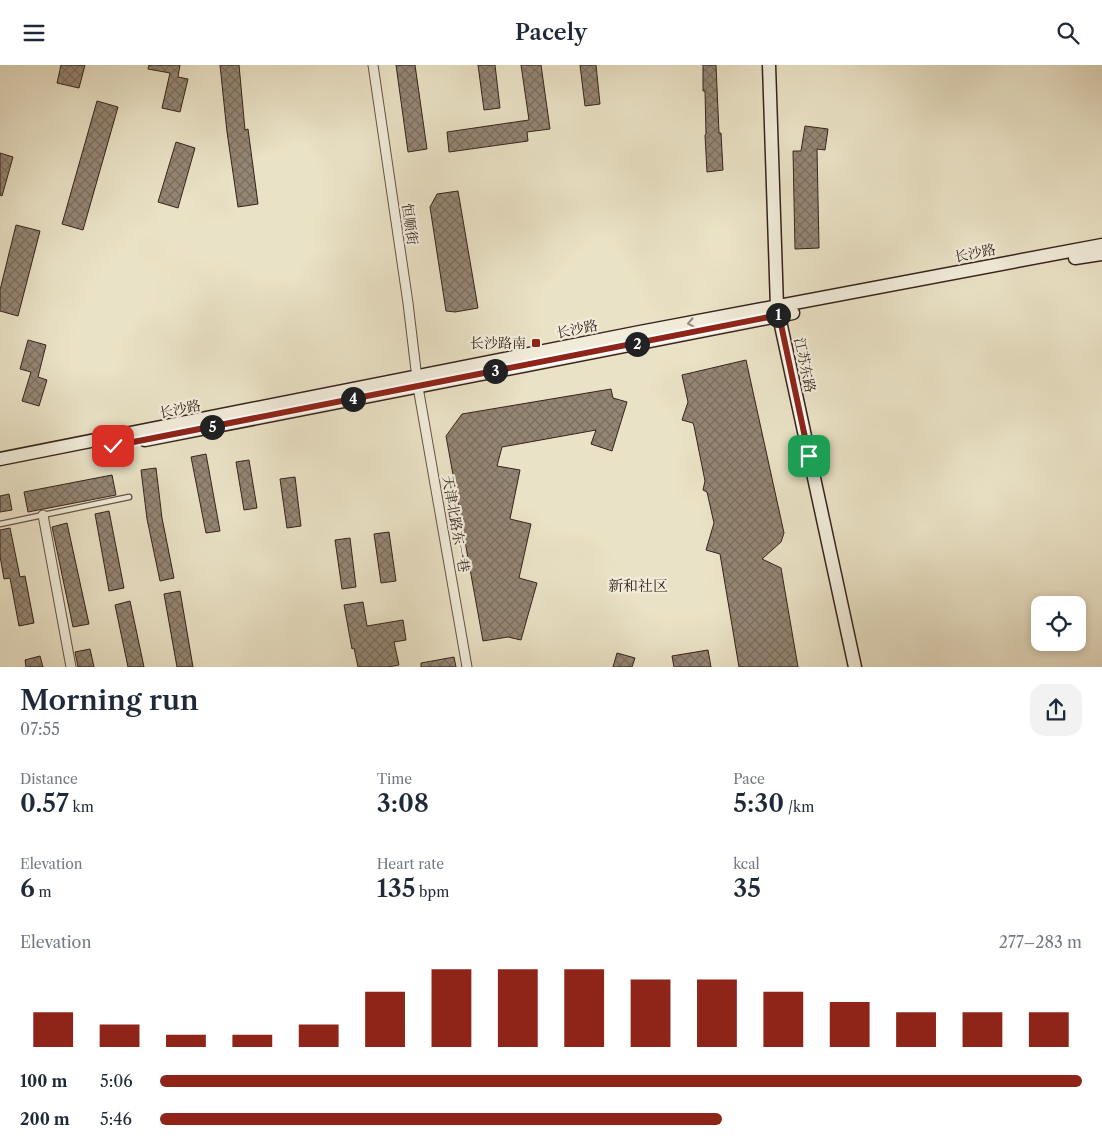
<!DOCTYPE html>
<html lang="en">
<head>
<meta charset="utf-8">
<style>
	:root { --surface:#fff; --page:#f2f2f3; --text:#1f2937; --muted:#747a83; --accent:#8f2418 }
	body { margin:0; font-family:"Libre Caslon Text","Noto Serif SC",serif; background:var(--page); color:var(--text); height:100vh; display:flex; flex-direction:column; font-size:19px; white-space:nowrap }
	* { box-sizing:border-box; margin:0 }
	p { font-size:16px; color:var(--muted) }
	.icon { flex:none; width:28px; height:28px; fill:none; stroke:currentColor; stroke-width:2; stroke-linecap:round; stroke-linejoin:round }
	.map { position:relative; height:602px; overflow:hidden }
	.drawer { display:flex; flex-direction:column; background:var(--surface); flex:1 }
	.drawer>* { flex:none }
	.tools { position:absolute; left:1031px; top:531px; display:grid; gap:10px }
	.tools a { display:grid; place-items:center; width:55px; height:55px; border-radius:10px; background:var(--surface); box-shadow:0 2px 8px #0003; font-size:25px }
	.pin { position:absolute; display:grid; place-items:center; width:42px; height:42px; color:#fff; margin:-21px; border-radius:10px; box-shadow:0 2px 8px #0006 }
	.km { position:absolute; width:25px; height:25px; margin:-12px; border-radius:50%; background:#222; color:#fff; font-size:14px; line-height:25px; text-align:center }
	.round { display:grid; place-items:center; flex:none; width:52px; height:52px; border-radius:15px; background:var(--page) }
	.overview { display:flex; align-items:center; justify-content:space-between; height:85px; padding:0 20px }
	h1 { font-size:28px; font-weight:600; line-height:38px }
	.stats { display:grid; grid-template-columns:repeat(3,1fr); gap:8px; height:85px; padding:5px 20px }
	.stats div { display:grid; align-content:center }
	.stats b { font-size:25px; font-weight:600 }
	.stats small { font-size:14px; font-weight:400 }
	.stats p { font-size:14px }
	.chart { height:140px; padding:10px 20px }
	.chart p { display:flex; justify-content:space-between }
	.chart svg { width:100%; height:90px; margin-top:5px; stroke:var(--accent); stroke-width:6 }
	ul { padding:0 20px; list-style:none; font-size:16px }
	li { display:grid; grid-template-columns:80px 60px 1fr; align-items:center; height:38px }
	li i { height:12px; border-radius:6px; background:var(--accent) }
	header { display:flex; justify-content:space-between; align-items:center; height:65px; padding:0 20px; background:var(--surface); font-size:22px; font-weight:600 }
	.map>svg:first-child { display:block }
</style>
</head>
<body>
<header><svg class="icon" aria-label="menu" viewBox="0 0 24 24"><path d="M4 6h16M4 12h16M4 18h16"/></svg>Pacely<svg class="icon" aria-label="search" viewBox="0 0 24 24"><circle cx="10" cy="10" r="6"/><path d="M15 15l6 6"/></svg></header>
<div class="map">
<svg width="1102" height="602" viewBox="0 0 1102 602">
	<defs>
		<pattern id="building-cross-hatch" width="8" height="8" patternUnits="userSpaceOnUse" patternTransform="scale(1.25)"><rect width="8" height="8" fill="#948674"/><path d="M0 0l8 8M0 8l8-8" fill="none" stroke="#7a6d5e"/></pattern>
	</defs>
	<rect width="100%" height="100%" fill="#eae2c6"/>
	<filter id="stains"><feTurbulence type="fractalNoise" baseFrequency=".004" numOctaves="4"/><feColorMatrix values="0 0 0 0 .2 0 0 0 0 .09 0 0 0 0 .02 0 0 0 .5 -.17"/></filter>
	<radialGradient id="worn" r=".72"><stop offset=".6" stop-color="#630" stop-opacity="0"/><stop offset="1" stop-color="#630" stop-opacity=".3"/></radialGradient>
	<g fill="url(#building-cross-hatch)" stroke="#37231b">
		<path d="M61,0H85L79,23L57,18Z"/>
		<path d="M149,0H180L178,12L188,14L180,47L162,43L170,8L148,4Z"/>
		<path d="M220,0H239L245,65L248,64L258,139L238,142L227,67Z"/>
		<path d="M396,0H415L427,84L408,87Z"/>
		<path d="M478,0H495L500,43L484,45Z"/>
		<path d="M521,0H541L550,64L527,67L528,76L449,87L447,67L529,55Z"/>
		<path d="M580,0H596L600,39L585,41Z"/>
		<path d="M703,0H716L719,68H721L723,105L707,107L705,70L706,69L705,26H703Z"/>
		<path d="M97,36L118,42L83,165L62,159Z"/>
		<path d="M805,61L828,64L825,85L817,84L819,183L795,184L793,86H801Z"/>
		<path d="M176,77L195,83L178,143L158,137Z"/>
		<path d="M0,88L13,92L2,131L0,130Z"/>
		<path d="M458,126L478,243L455,247L446,246L430,142L437,129Z"/>
		<path d="M16,160L40,166L18,251L0,246V225Z"/>
		<path d="M28,275L46,280L38,312L47,315L39,341L22,336L31,307L20,304Z"/>
		<path d="M746,295L784,468L781,477L762,494L781,503L798,602H739L720,489L706,485L714,458L707,427L703,425L705,416L694,361L693,358L682,355L688,337L682,310Z"/>
		<path d="M611,324L613,333L627,337L612,386L591,379L596,365L502,382L497,401L520,405L510,454L531,459L519,513L537,518L521,575L508,572L483,576L446,371L462,349Z"/>
		<path d="M206,389L220,466L206,468L191,392Z"/>
		<path d="M249,395L257,443L244,445L236,397Z"/>
		<path d="M156,403L162,453L174,513L160,516L147,454L141,405Z"/>
		<path d="M112,410L116,430L28,447L24,427Z"/>
		<path d="M295,412L301,461L287,463L280,414Z"/>
		<path d="M9,429L12,445L0,447V431Z"/>
		<path d="M109,446L124,523L109,526L95,449Z"/>
		<path d="M67,458L89,559L73,562L52,462Z"/>
		<path d="M10,463L20,512L25,511L34,558L19,561L10,513L4,514L0,491V465Z"/>
		<path d="M389,467L396,516L381,518L374,469Z"/>
		<path d="M350,473L356,522L342,524L335,475Z"/>
		<path d="M180,526L193,602H177L164,529Z"/>
		<path d="M130,536L144,602H128L115,540Z"/>
		<path d="M363,537L367,561L403,555L406,575L394,577L399,600L388,602H358L354,583L352,584L344,540Z"/>
		<path d="M90,584L94,602H78L75,587Z"/>
		<path d="M708,585L711,602H674L672,591Z"/>
		<path d="M617,588L635,593L632,602H613Z"/>
		<path d="M40,591L43,602H26L25,595Z"/>
		<path d="M454,592L456,602H421V598Z"/>
	</g>
	<g fill="none" stroke-linecap="round" stroke-linejoin="round">
		<defs>
			<path id="lane" d="M0,459L129,432"/>
			<g id="street">
				<path d="M373,0L408,238L418,322L467,602"/>
				<path d="M43,450L71,602"/>
			</g>
			<g id="secondary">
				<path d="M769,0L777,242L855,602"/>
				<path d="M1075,193L1102,189"/>
				<path d="M145,375L793,248"/>
				<path d="M0,394L640,267L1102,180"/>
			</g>
		</defs>
		<use href="#lane" stroke="#645346" stroke-width="7"/>
		<use href="#street" stroke="#645346" stroke-width="11"/>
		<use href="#secondary" stroke="#37231b" stroke-width="15"/>
		<use href="#lane" stroke="#f1ecda" stroke-width="4.5"/>
		<use href="#street" stroke="#f1ecda" stroke-width="9"/>
		<use href="#secondary" stroke="#f1ecda" stroke-width="12"/>
	</g>
	<defs><path id="oneway-chevron" d="M-2-3.5L2.5 0L-2 3.5" fill="none" stroke-width="1.6" stroke-linecap="round" stroke-linejoin="round" transform="scale(1.25)"/></defs>
	<use stroke="#94887a" href="#oneway-chevron" transform="translate(691 258) rotate(169)"/>
	<g fill="none" stroke-linecap="round" stroke-linejoin="round">
		<defs>
			<path id="route" d="M113,381L779,250L809,391"/>
		</defs>
		<use href="#route" stroke="#fff" stroke-width="10"/>
		<use href="#route" stroke="#8f2418" stroke-width="6"/>
	</g>
	<rect fill="#8f2418" stroke="#f1ecda" stroke-width="2" x="531" y="273" width="10" height="10" rx="2.5"/>
	<g text-anchor="middle" dominant-baseline="central" stroke-width="4.5" stroke-linejoin="round" paint-order="stroke">
		<g font-size="14" fill="#37231b" stroke="#f1ecda">
			<text transform="translate(410 159) rotate(82)">恒顺街</text>
			<text transform="translate(975 188) rotate(-11)">长沙路</text>
			<text transform="translate(577 264) rotate(-11)">长沙路</text>
			<text transform="translate(805 300) rotate(78)">江苏东路</text>
			<text transform="translate(180 344) rotate(-11)">长沙路</text>
			<text transform="translate(456 459) rotate(80)">天津北路东一巷</text>
		</g>
		<g font-size="14" fill="#37231b" stroke="#f1ecda" text-anchor="end">
			<text x="526" y="278">长沙路南</text>
		</g>
		<g font-size="15" fill="#37231b" stroke="#f1ecda">
			<text x="638" y="520">新和社区</text>
		</g>
	</g>
	<rect width="100%" height="100%" filter="url(#stains)"/>
	<rect width="100%" height="100%" fill="url(#worn)"/>
</svg>
<div class="tools">
<a><svg class="icon" aria-label="locate" viewBox="0 0 24 24"><circle cx="12" cy="12" r="6"/><path d="M12 2v4M12 18v4M2 12h4M18 12h4"/></svg></a>
</div>
<div class="pin" style="left:809px;top:391px;background:#1e9e55"><svg class="icon" aria-label="arrive" viewBox="0 0 24 24"><path d="M6 21V4h12l-3 4 3 4H6"/></svg></div>
<div class="pin" style="left:113px;top:381px;background:#d93025"><svg class="icon" aria-label="check" viewBox="0 0 24 24"><path d="M5 12l5 5 9-10"/></svg></div>
<b class="km" style="left:778px;top:250px">1</b>
<b class="km" style="left:637px;top:279px">2</b>
<b class="km" style="left:495px;top:306px">3</b>
<b class="km" style="left:353px;top:334px">4</b>
<b class="km" style="left:212px;top:362px">5</b>
</div>
<section class="drawer">
<div class="overview"><div><h1>Morning run</h1><p>07:55</p></div><a class="round"><svg class="icon" aria-label="share" viewBox="0 0 24 24"><path d="M12 15V3M7 8l5-5 5 5M5 13v7h14v-7"/></svg></a></div>
<div class="stats">
<div><p>Distance</p><b>0.57<small> km</small></b></div>
<div><p>Time</p><b>3:08</b></div>
<div><p>Pace</p><b>5:30<small> /km</small></b></div>
</div>
<div class="stats">
<div><p>Elevation</p><b>6<small> m</small></b></div>
<div><p>Heart rate</p><b>135<small> bpm</small></b></div>
<div><p>kcal</p><b>35</b></div>
</div>
<div class="chart"><p><span>Elevation</span>277–283 m</p>
<svg viewBox="0 0 160 44" preserveAspectRatio="none"><path d="M5 44V27M15 44V33M25 44V38M35 44V38M45 44V33M55 44V17M65 44V6M75 44V6M85 44V6M95 44V11M105 44V11M115 44V17M125 44V22M135 44V27M145 44V27M155 44V27"/></svg>
</div>
<ul>
<li><b>100 m</b>5:06<i style="width:100%"></i></li>
<li><b>200 m</b>5:46<i style="width:61%"></i></li>
</ul>
</section>
</body>
</html>
